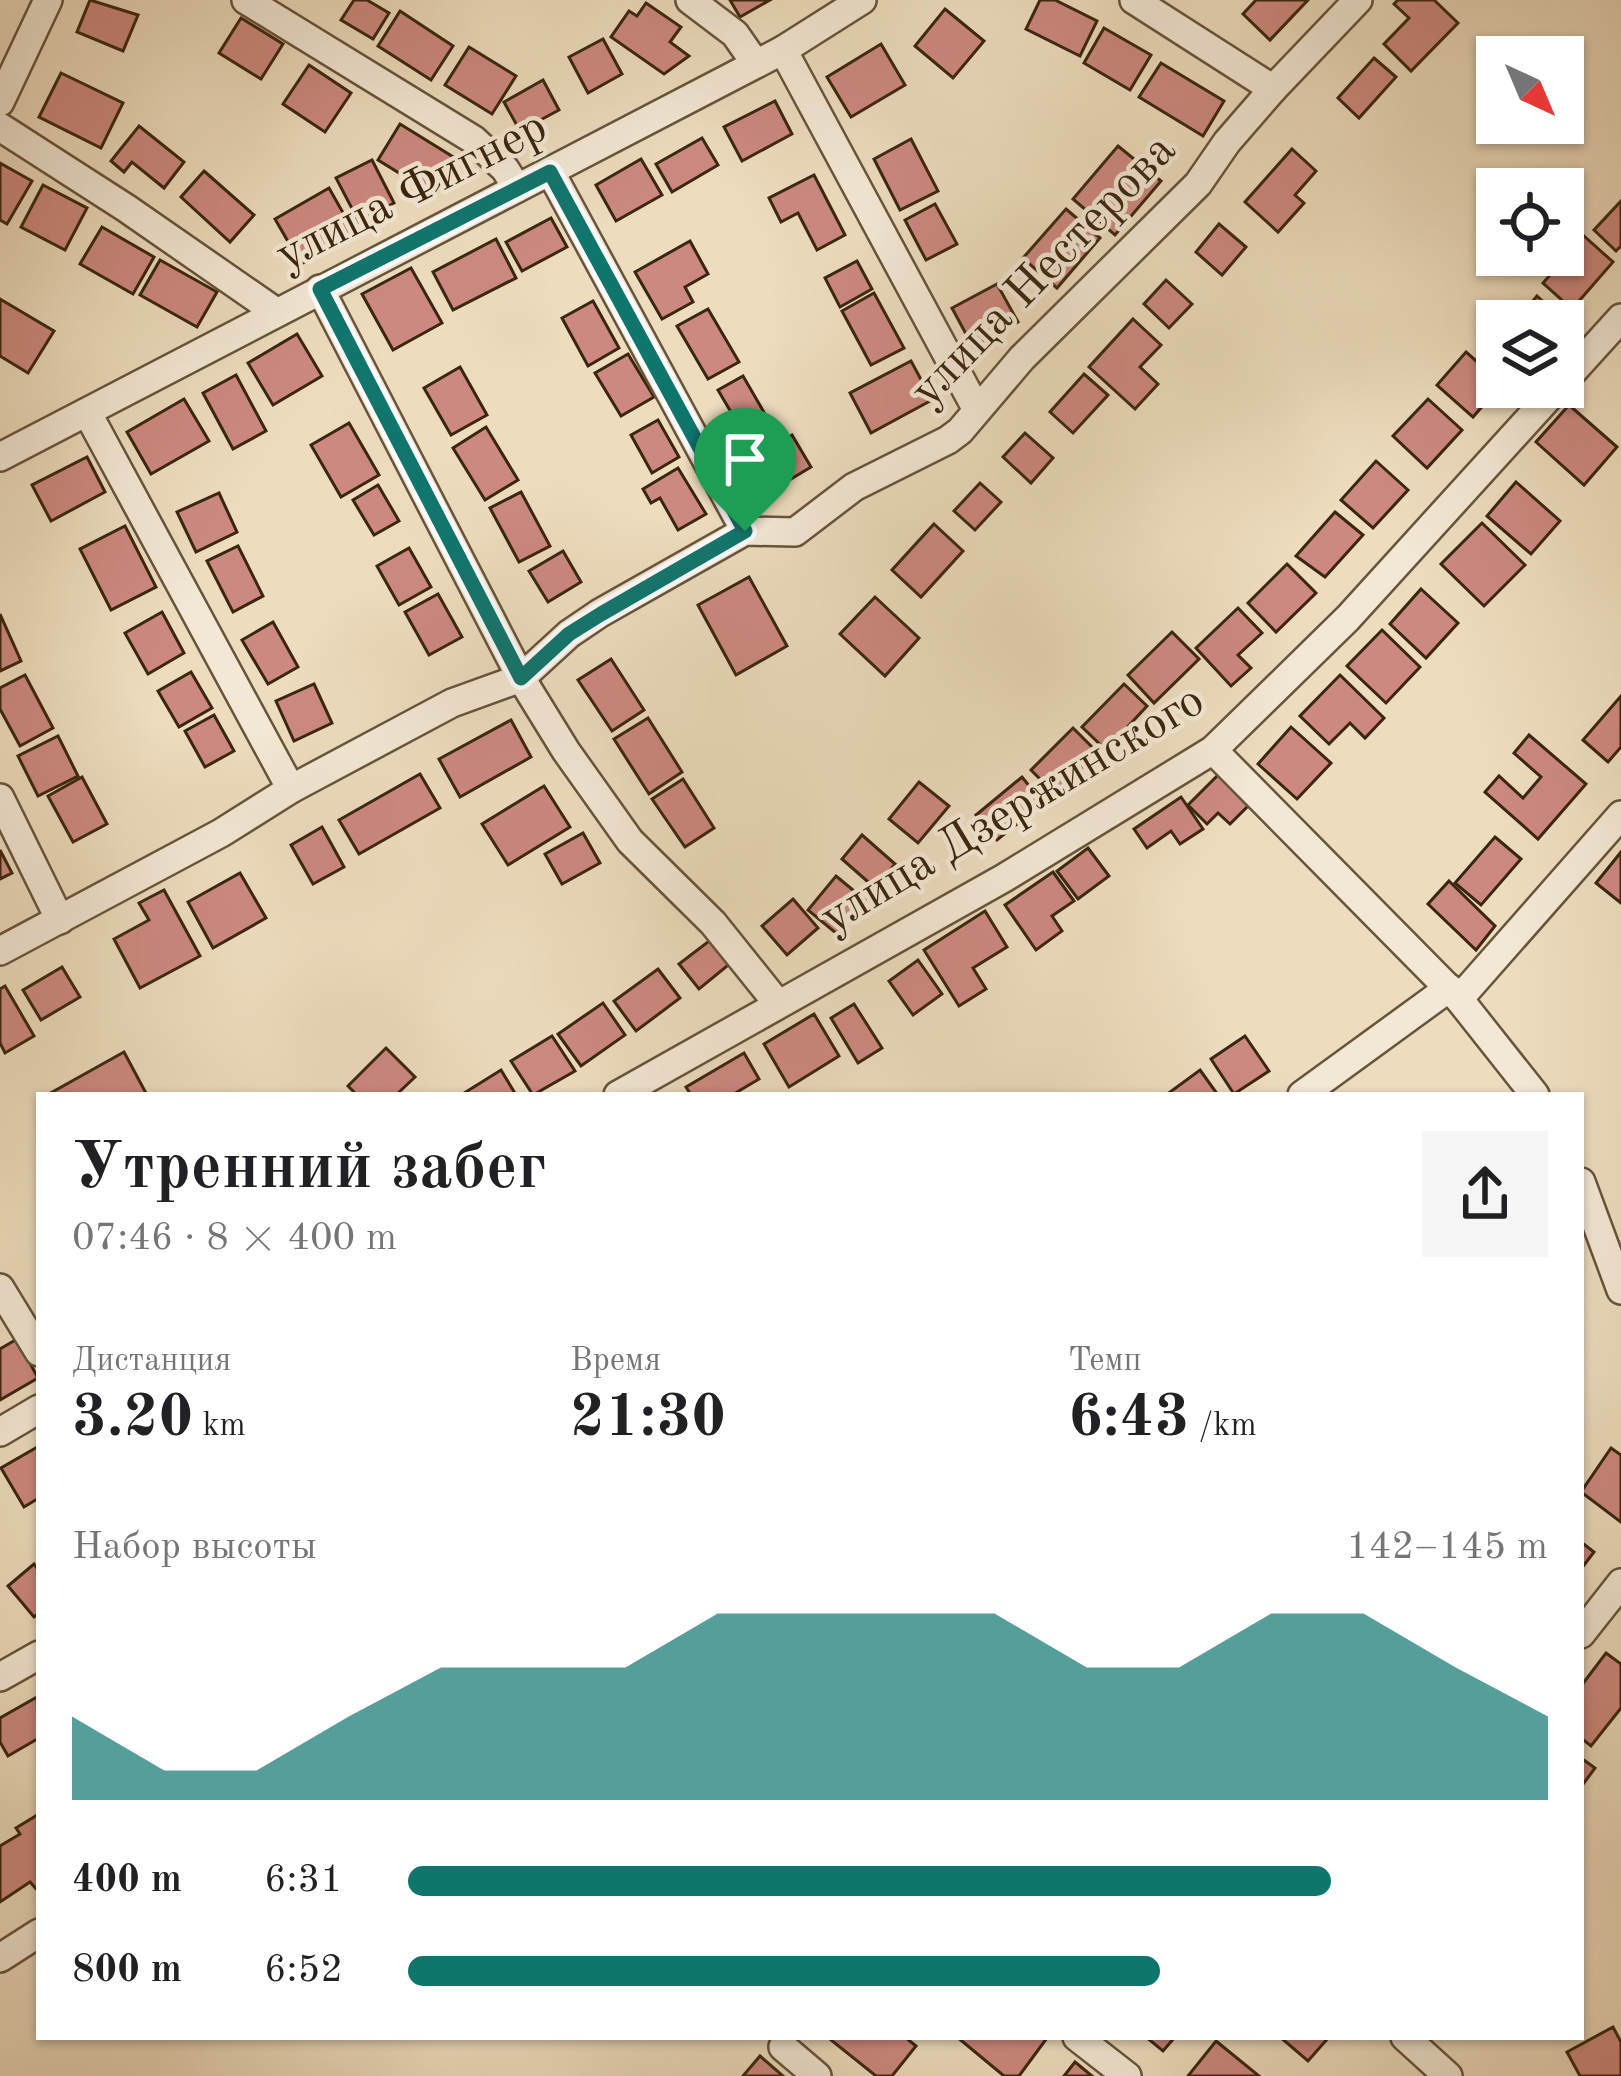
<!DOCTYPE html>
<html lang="ru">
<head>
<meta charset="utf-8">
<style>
	:root { --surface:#fff; --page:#f6f6f6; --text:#202124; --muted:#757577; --accent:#0f766e }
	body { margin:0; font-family:"Old Standard TT",serif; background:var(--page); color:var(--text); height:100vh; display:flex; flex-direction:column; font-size:45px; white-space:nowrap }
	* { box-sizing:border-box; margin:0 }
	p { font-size:39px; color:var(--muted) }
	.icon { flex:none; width:66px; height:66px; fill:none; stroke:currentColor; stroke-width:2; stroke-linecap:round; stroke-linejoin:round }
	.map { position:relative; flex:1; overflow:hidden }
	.drawer { position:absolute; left:36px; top:1092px; width:1548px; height:948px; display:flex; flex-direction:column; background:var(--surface); border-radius:0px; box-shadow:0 3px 9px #0004 }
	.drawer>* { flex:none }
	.needle { width:78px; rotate:136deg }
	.buttons { position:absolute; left:1476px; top:36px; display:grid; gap:24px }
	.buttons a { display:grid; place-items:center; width:108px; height:108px; border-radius:0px; background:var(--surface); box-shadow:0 3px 9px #0004; font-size:60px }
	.pin { position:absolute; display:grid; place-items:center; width:102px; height:102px; color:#fff; margin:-123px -51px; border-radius:50% 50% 50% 0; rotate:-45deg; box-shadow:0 0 12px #0007 }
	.pin .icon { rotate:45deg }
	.round { display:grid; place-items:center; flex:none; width:126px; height:126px; border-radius:0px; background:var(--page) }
	.headline { display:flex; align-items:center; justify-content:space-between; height:204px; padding:0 36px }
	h1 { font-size:66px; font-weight:700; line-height:90px }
	.stats { display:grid; grid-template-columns:repeat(3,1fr); gap:18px; height:204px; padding:12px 36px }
	.stats div { display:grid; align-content:center }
	.stats b { font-size:60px; font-weight:700 }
	.stats small { font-size:33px; font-weight:400 }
	.stats p { font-size:33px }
	.chart { height:336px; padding:24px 36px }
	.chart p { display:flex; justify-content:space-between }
	.chart svg { width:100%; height:216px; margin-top:12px; fill:var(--accent); opacity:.7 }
	ul { padding:0 36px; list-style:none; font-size:39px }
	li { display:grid; grid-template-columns:192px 144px 1fr; align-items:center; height:90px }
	li i { height:30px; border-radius:15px; background:var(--accent) }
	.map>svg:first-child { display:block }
</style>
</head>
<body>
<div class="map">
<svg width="1621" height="2076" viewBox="0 0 1621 2076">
	<rect width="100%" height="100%" fill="#eddcbe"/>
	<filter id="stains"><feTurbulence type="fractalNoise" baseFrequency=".00167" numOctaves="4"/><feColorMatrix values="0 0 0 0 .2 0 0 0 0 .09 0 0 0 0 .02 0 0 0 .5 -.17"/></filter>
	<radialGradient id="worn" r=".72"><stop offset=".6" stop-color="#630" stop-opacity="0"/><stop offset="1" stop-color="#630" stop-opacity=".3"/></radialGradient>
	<g fill="#cd8980" stroke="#3a260e" stroke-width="3">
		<path d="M90,0L138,15L123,51L77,32Z"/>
		<path d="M354,0H367L389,13L373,39L341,20Z"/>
		<path d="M730,0H770L740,17Z"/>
		<path d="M1040,0H1055L1097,21L1080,56L1026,29Z"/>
		<path d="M1256,0H1308L1270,40L1243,14Z"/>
		<path d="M1398,0H1434L1458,23L1411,71L1384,44L1409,18L1394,4Z"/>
		<path d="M646,3L681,27L670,42L689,56L664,74L611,37L629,11L637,16Z"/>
		<path d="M945,9L984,41L953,78L915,46Z"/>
		<path d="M400,11L453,46L431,80L378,46Z"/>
		<path d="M241,18L283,44L261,79L219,53Z"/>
		<path d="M1104,28L1151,55L1130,90L1084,63Z"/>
		<path d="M603,39L622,74L588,93L569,57Z"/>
		<path d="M881,44L905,85L851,117L827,77Z"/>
		<path d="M469,47L516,76L492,114L445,85Z"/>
		<path d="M1374,58L1396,77L1359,118L1338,98Z"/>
		<path d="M1161,63L1224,101L1203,136L1139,97Z"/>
		<path d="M309,65L351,93L325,132L283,104Z"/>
		<path d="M61,73L123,103L101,148L39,117Z"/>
		<path d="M543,80L559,110L520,131L504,102Z"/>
		<path d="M775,101L792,134L742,161L724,127Z"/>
		<path d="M400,124L455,158L433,194L378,160Z"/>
		<path d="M139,126L184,162L164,188L132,162L124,172L111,161Z"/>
		<path d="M702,138L718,165L672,192L656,164Z"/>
		<path d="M911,139L938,191L900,210L874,159Z"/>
		<path d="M1118,146L1161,181L1115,235L1073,199Z"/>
		<path d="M1292,149L1316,171L1295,195L1304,203L1278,232L1245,202Z"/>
		<path d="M641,159L662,195L616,221L596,185Z"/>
		<path d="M372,160L394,203L359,222L336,178Z"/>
		<path d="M0,163L32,181L7,224L0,220Z"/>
		<path d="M204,171L254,215L230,242L181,197Z"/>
		<path d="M814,175L845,235L817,250L798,213L781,222L769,198Z"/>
		<path d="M43,185L87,208L65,250L21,227Z"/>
		<path d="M329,188L355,234L301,264L275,219Z"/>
		<path d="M1621,201V246L1616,251L1594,230Z"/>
		<path d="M935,204L957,244L926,260L905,220Z"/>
		<path d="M1066,209L1100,238L1057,288L1023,258Z"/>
		<path d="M551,218L567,247L522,271L506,242Z"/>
		<path d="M1219,224L1246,247L1222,275L1196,252Z"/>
		<path d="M102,227L154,257L133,294L80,264Z"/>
		<path d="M1584,236L1613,262L1572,309L1543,283Z"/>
		<path d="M496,239L516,278L453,310L433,272Z"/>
		<path d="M690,241L708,274L685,287L693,302L662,319L635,272Z"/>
		<path d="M160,260L217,292L197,327L140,295Z"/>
		<path d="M857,261L872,289L840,307L825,278Z"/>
		<path d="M411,268L442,323L393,350L362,294Z"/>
		<path d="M1166,280L1192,304L1169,328L1144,304Z"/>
		<path d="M997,284L1018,322L973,347L952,308Z"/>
		<path d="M874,293L904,348L871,365L842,311Z"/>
		<path d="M1537,296L1567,323L1563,327V321H1516Z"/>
		<path d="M0,299L54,331L28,373L0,356Z"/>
		<path d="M593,301L619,348L588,366L562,318Z"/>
		<path d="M708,309L739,362L708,379L677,326Z"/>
		<path d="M1133,319L1161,345L1140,367L1158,384L1135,409L1089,367Z"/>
		<path d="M297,334L322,376L273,405L248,363Z"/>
		<path d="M1466,352L1497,379L1499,387L1473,417L1437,385Z"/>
		<path d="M628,354L654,397L621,416L595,373Z"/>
		<path d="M911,361L932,400L871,433L850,393Z"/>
		<path d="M460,367L487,415L451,435L424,388Z"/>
		<path d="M1084,374L1108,395L1073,433L1050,412Z"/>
		<path d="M236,375L266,431L233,449L203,393Z"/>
		<path d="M743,376L769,421L745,436L718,390Z"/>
		<path d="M184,399L209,441L151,474L127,432Z"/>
		<path d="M1428,399L1462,430L1427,468L1393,436Z"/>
		<path d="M1569,405L1617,447L1584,485L1536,442Z"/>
		<path d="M658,420L679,457L652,473L631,435Z"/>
		<path d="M349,423L379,475L341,497L311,445Z"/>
		<path d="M486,427L518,480L485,500L453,448Z"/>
		<path d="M1025,433L1053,458L1031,483L1003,457Z"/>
		<path d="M792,435L811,467L771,491L752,459Z"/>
		<path d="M87,457L105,492L51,521L32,485Z"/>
		<path d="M1376,461L1408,490L1373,528L1341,500Z"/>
		<path d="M678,468L706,514L678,530L660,498L651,503L643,489Z"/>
		<path d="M1516,482L1560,521L1531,554L1487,516Z"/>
		<path d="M980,483L1001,502L975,530L954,511Z"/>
		<path d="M378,485L399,521L374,535L353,500Z"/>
		<path d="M521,492L550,546L519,562L490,508Z"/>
		<path d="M219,493L237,532L196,552L177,512Z"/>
		<path d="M1335,512L1363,535L1325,577L1296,556Z"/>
		<path d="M1482,523L1525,565L1484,606L1441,564Z"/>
		<path d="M934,524L963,551L921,597L892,570Z"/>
		<path d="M125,526L156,587L111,610L80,549Z"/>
		<path d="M238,546L263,596L233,612L207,561Z"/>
		<path d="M409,548L431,587L399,605L377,566Z"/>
		<path d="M563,551L581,582L548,602L529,571Z"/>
		<path d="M1287,564L1316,593L1276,632L1248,603Z"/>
		<path d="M749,577L787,646L736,675L698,605Z"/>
		<path d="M1421,589L1458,623L1426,658L1390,624Z"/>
		<path d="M438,594L462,637L429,655L405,612Z"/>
		<path d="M875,597L919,638L885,676L840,634Z"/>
		<path d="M1238,608L1262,633L1238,655L1251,668L1231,686L1196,648Z"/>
		<path d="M162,612L184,653L148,674L125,633Z"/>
		<path d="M0,614L21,661L0,671Z"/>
		<path d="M273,622L298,667L268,684L242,640Z"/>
		<path d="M1382,630L1420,667L1386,703L1347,666Z"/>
		<path d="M1172,632L1199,659L1154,703L1128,675Z"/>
		<path d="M611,659L644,710L612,731L578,680Z"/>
		<path d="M191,672L212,708L179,727L158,691Z"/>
		<path d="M25,675L53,728L20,746L0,709V688Z"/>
		<path d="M1340,675L1384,718L1365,738L1350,723L1329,744L1300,716Z"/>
		<path d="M314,684L332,723L294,741L276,701Z"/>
		<path d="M1124,684L1147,706L1106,750L1082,727Z"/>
		<path d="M1621,696V747L1608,762L1583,740Z"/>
		<path d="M214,715L234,751L205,767L185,731Z"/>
		<path d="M648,718L682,772L649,794L614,739Z"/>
		<path d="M511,720L531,757L460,797L439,759Z"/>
		<path d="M1291,727L1331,763L1297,799L1258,764Z"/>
		<path d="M1073,728L1098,753L1055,794L1031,770Z"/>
		<path d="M1529,735L1586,784L1538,839L1485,792L1499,776L1523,798L1541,777L1514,753Z"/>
		<path d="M58,736L78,776L38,796L18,756Z"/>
		<path d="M420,774L440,808L359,854L339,820Z"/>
		<path d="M1219,774L1250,804L1230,824L1218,813L1207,824L1188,805Z"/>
		<path d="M82,777L107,824L73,842L48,796Z"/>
		<path d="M1022,777L1043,803L997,840L976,815Z"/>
		<path d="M683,779L714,828L685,847L652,799Z"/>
		<path d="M919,782L949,806L918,843L889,819Z"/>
		<path d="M544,786L570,827L508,865L482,824Z"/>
		<path d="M1181,797L1203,829L1180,844L1171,831L1147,848L1134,829Z"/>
		<path d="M322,827L344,867L313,884L291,845Z"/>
		<path d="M583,833L600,863L562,884L545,854Z"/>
		<path d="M862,835L895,864L875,888L842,859Z"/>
		<path d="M1495,837L1521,859L1481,905L1455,883Z"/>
		<path d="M1088,848L1109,876L1078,899L1057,871Z"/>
		<path d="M0,850L12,873L0,879Z"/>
		<path d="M1621,852V903L1596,883Z"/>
		<path d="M1053,872L1074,901L1052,916L1062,931L1036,950L1005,905Z"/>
		<path d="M240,873L266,918L213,948L188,902Z"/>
		<path d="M836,876L865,900L837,934L808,910Z"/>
		<path d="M1449,881L1495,926L1476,950L1428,904Z"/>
		<path d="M164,890L200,956L140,988L114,939L149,920L139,903Z"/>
		<path d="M793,899L818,928L787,955L762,926Z"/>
		<path d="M985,911L1007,947L973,968L986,989L959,1006L924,950Z"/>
		<path d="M713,938L732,962L699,989L679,964Z"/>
		<path d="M918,960L942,994L913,1015L889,981Z"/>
		<path d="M62,967L80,997L41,1020L23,990Z"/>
		<path d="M658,969L680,998L636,1031L614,1001Z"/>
		<path d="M5,986L34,1036L5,1053L0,1043V989Z"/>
		<path d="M603,1003L625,1035L581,1066L558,1034Z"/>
		<path d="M854,1004L882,1048L858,1063L831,1018Z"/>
		<path d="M814,1014L839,1056L789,1087L764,1044Z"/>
		<path d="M552,1036L575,1071L533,1095L511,1061Z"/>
		<path d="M1245,1036L1269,1071L1234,1094L1211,1059Z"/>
		<path d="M386,1048L415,1077L396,1095H357L348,1086Z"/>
		<path d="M124,1052L147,1095H47Z"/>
		<path d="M744,1053L759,1079L732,1095H691L686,1087Z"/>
		<path d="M501,1070L516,1095H461Z"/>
		<path d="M1200,1070L1218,1095H1166Z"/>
		<path d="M17,1339L38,1378L0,1400V1349Z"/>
		<path d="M39,1446V1498L24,1507L1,1468Z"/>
		<path d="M1611,1448L1621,1455V1522L1581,1492Z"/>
		<path d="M1581,1542L1594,1552L1581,1569Z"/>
		<path d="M34,1564L39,1571V1613L34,1617L8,1586Z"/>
		<path d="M1606,1653L1621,1664V1708L1591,1746L1581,1738V1686Z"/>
		<path d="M37,1697L39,1738L8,1756L0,1742V1718Z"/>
		<path d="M1581,1758L1595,1768L1581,1787Z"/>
		<path d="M39,1814V1892L30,1882L0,1902V1846L20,1834L16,1828Z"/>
		<path d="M1613,2027L1621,2042V2076H1580L1567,2052Z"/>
		<path d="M833,2037H905L916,2046L892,2076H876L831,2040Z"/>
		<path d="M957,2037H1045L1047,2038L1019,2076H1004Z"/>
		<path d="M1146,2037H1175L1163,2051Z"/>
		<path d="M1280,2037H1329L1308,2061Z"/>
		<path d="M1216,2041L1259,2076H1188Z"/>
		<path d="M760,2056L783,2076H743Z"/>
		<path d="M1075,2062L1092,2076H1064Z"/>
	</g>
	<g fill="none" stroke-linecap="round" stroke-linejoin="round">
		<defs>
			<g id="minor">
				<path d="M246,0L474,140L505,169L517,188"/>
				<path d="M690,0L735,34L756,64"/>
				<path d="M1134,0L1273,89"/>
				<path d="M783,50L976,408"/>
				<path d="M0,102L48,0"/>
				<path d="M0,127L126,208L276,312"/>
				<path d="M550,171L745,531"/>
				<path d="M320,289L521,678L566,751L630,841L713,923L778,1004"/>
				<path d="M1563,382L1621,318"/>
				<path d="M87,412L291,789"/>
				<path d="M0,457L783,50L862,0"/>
				<path d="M1213,750L1459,999L1535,1095"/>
				<path d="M0,798L60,920"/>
				<path d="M0,951L221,833L291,789L452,703L521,678L569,634L600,613L745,531L795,532L854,487L948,440L960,431L1022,358L1198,184L1227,142L1273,89L1358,0"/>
				<path d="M1459,999L1621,815"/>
				<path d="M618,1095L1004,878L1213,750L1348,618L1558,387"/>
				<path d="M1302,1095L1449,988"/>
				<path d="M1581,1182L1621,1290"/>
				<path d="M0,1288L39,1352"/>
				<path d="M0,1432L39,1409"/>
				<path d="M1581,1634L1621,1583"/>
				<path d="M0,1677L39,1655"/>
				<path d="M0,1958L39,1933"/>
				<path d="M1077,2037L1127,2076"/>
				<path d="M1405,2037L1448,2076"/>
				<path d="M783,2047L817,2076"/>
			</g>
		</defs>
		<use href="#minor" stroke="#67543a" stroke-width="32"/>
		<use href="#minor" stroke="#f3e8d5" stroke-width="27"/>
	</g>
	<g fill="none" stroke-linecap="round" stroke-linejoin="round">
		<defs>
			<path id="route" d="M550,172L745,531L601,614L569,634L521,678L320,289Z"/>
		</defs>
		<use href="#route" stroke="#fff" stroke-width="24"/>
		<use href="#route" stroke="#0f766e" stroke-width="15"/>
	</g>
	<g text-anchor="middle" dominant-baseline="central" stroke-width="9" stroke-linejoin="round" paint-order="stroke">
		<g font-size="48" fill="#3a260e" stroke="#f3e8d5">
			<text transform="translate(412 192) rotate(-27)">улица Фигнер</text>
			<text transform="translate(1044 271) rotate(-46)">улица Нестерова</text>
			<text transform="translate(1013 810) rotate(-31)">улица Дзержинского</text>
		</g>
	</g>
	<rect width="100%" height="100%" filter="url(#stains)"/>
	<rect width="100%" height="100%" fill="url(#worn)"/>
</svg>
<div class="buttons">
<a><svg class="needle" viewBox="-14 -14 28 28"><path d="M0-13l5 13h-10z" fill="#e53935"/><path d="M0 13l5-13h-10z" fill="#757577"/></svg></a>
<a><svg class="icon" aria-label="locate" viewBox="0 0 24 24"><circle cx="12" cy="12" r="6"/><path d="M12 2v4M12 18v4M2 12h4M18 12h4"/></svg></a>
<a><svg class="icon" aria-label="layers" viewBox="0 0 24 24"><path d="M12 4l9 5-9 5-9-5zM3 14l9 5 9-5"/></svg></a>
</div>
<div class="pin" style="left:745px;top:531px;background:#1e9e55"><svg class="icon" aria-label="arrive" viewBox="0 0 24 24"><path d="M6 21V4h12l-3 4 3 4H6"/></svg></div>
<section class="drawer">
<div class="headline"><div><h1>Утренний забег</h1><p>07:46 · 8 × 400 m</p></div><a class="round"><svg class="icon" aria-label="share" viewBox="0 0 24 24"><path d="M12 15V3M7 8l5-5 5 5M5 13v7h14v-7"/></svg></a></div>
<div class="stats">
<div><p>Дистанция</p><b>3.20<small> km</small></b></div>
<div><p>Время</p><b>21:30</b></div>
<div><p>Темп</p><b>6:43<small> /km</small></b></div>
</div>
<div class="chart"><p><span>Набор высоты</span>142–145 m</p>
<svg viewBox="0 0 160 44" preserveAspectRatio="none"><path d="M0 44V27L10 38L20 38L30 27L40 17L50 17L60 17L70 6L80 6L90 6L100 6L110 17L120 17L130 6L140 6L150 17L160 27V44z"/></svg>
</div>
<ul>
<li><b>400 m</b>6:31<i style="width:81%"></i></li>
<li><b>800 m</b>6:52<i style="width:66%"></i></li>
</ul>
</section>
</div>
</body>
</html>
